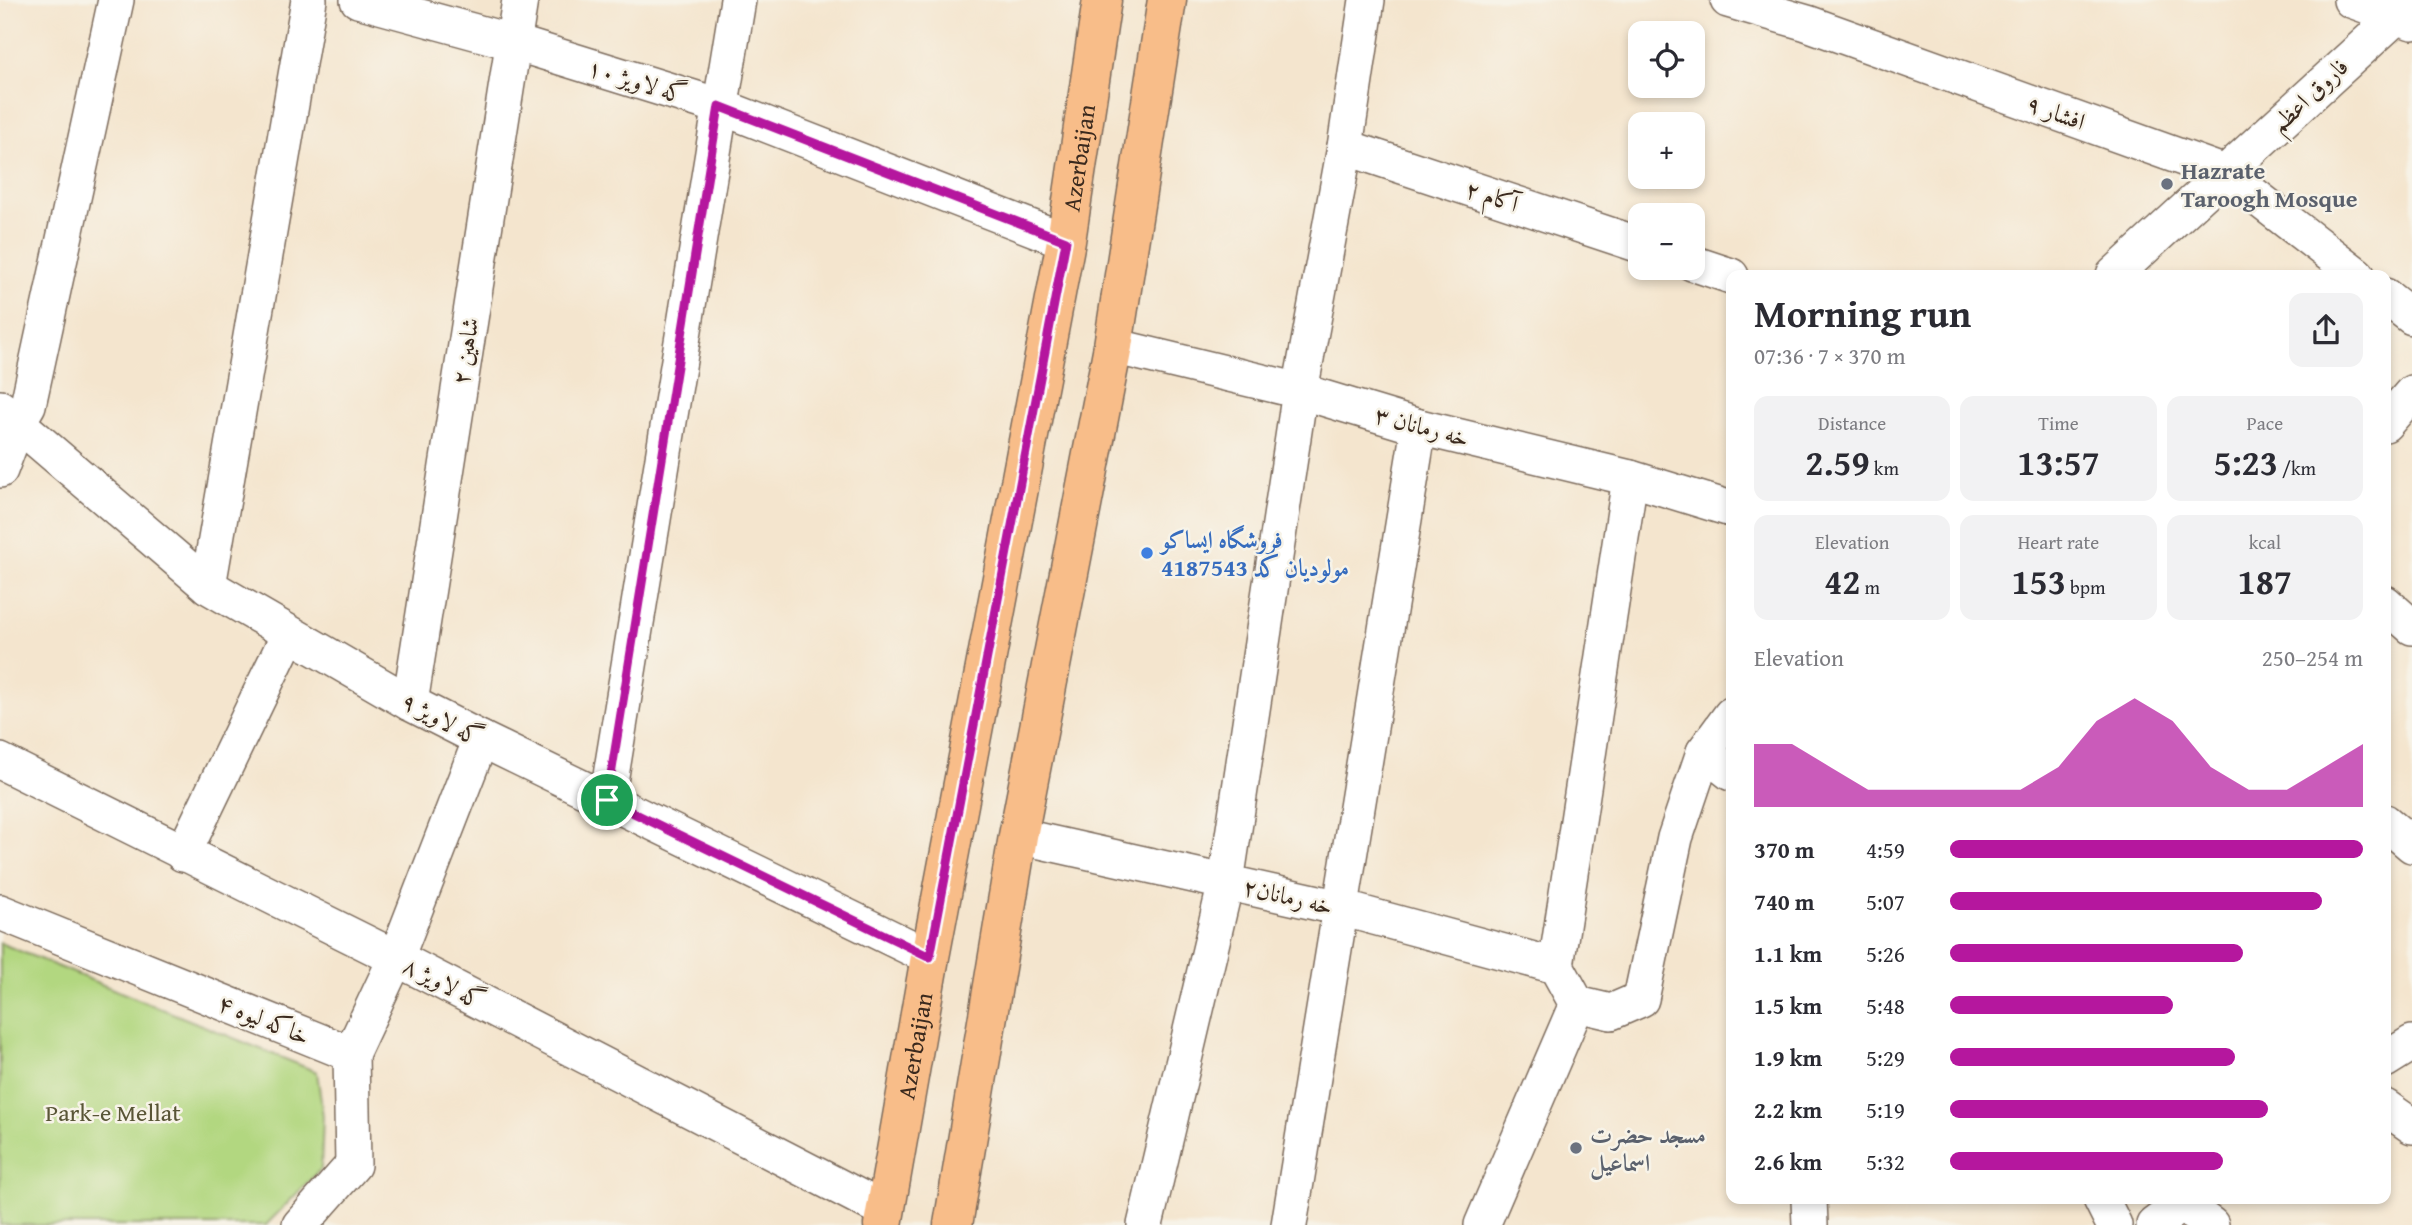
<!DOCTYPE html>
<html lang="en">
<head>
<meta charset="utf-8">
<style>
	:root { --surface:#fff; --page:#f2f2f3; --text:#2b2b33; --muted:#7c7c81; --accent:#b5179e }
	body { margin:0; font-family:"Gentium Book Plus",Amiri,serif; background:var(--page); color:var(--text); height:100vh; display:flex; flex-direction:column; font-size:26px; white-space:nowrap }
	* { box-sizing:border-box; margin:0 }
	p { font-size:23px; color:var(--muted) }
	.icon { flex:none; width:38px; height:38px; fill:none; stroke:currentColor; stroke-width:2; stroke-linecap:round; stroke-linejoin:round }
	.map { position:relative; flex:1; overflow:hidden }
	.side { position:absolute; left:1726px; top:270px; width:665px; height:934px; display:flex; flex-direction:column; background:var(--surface); border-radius:14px; box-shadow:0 4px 10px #0003 }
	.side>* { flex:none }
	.tools { position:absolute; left:1628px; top:21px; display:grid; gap:14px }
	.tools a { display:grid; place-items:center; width:77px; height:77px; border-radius:14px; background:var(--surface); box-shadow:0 4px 10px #0003; font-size:35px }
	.pin { position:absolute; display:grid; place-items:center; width:60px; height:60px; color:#fff; margin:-30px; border:4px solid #fff; border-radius:50%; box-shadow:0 2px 7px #0007 }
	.round { display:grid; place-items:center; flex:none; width:74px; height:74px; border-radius:14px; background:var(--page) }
	.summary { display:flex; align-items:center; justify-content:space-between; height:119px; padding:0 28px }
	h1 { font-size:38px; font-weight:600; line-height:52px }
	.metrics { display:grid; grid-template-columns:repeat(3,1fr); gap:10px; height:119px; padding:7px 28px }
	.metrics div { display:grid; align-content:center; border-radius:14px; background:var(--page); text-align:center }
	.metrics b { font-size:35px; font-weight:600 }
	.metrics small { font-size:19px; font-weight:400 }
	.metrics p { font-size:19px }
	.chart { height:196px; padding:14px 28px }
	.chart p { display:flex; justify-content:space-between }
	.chart svg { width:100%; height:126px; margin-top:7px; fill:var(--accent); opacity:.7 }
	ul { padding:0 28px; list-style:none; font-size:23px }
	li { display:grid; grid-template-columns:112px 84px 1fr; align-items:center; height:52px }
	li i { height:18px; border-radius:9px; background:var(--accent) }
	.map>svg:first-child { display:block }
</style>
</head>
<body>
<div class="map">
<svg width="2412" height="1225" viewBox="0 0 2412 1225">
	<rect width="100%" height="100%" fill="#f7f3e8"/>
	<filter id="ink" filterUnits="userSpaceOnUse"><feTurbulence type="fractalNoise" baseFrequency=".0143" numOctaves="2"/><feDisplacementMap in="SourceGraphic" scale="14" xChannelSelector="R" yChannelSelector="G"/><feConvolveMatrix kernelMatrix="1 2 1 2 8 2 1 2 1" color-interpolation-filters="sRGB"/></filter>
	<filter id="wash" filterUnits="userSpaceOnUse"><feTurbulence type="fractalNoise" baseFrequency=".00686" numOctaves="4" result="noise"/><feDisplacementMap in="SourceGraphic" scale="28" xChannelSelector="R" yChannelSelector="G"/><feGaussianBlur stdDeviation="1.57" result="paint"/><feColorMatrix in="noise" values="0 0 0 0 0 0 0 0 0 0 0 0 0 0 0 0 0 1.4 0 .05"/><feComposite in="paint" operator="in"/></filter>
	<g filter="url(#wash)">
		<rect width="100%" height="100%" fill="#f4e5ce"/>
		<path fill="#b2d780" stroke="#76804f" stroke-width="2" d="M0,943L317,1072L323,1116L321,1169L266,1225H0Z"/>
	</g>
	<g filter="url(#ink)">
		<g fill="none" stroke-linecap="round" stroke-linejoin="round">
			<defs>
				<g id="minor">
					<path d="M358,0L512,42L719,106L1066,241"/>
					<path d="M1728,0L1807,23L2225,173L2357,275"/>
					<path d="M2351,0L2412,22"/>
					<path d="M1345,147L1640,245"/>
					<path d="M1692,263L1731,276"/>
					<path d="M2114,275L2412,2"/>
					<path d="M2385,296L2412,317"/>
					<path d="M1113,346L1300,391L1419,427L1630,478L1731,509"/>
					<path d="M0,408L208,586L410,703L481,739L930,957"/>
					<path d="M2385,424L2412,393"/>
					<path d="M0,470L18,422L28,405L116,0"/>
					<path d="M1630,478L1556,966L1577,1004L1611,1012L1641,999L1675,838L1704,752L1731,715"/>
					<path d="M208,586L309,0"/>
					<path d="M2385,603L2412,627"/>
					<path d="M410,703L520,0"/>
					<path d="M1704,752L1731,773"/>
					<path d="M0,761L396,958L886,1211"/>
					<path d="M607,800L738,0"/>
					<path d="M2385,822L2412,845"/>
					<path d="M1018,836L1341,908L1556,966"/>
					<path d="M183,854L289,634"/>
					<path d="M0,912L351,1054L353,1165L300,1225"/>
					<path d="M351,1054L396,958L481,739"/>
					<path d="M2385,1060L2412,1043"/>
					<path d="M2385,1107L2412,1126"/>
					<path d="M1809,1199L1810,1225"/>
					<path d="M2101,1199L2114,1225"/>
					<path d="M2182,1204L2211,1225"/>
					<path d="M1145,1225L1226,882L1300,391L1345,147L1367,0"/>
					<path d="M1289,1225L1419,427"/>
					<path d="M1482,1225L1577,1004"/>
					<path d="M2154,1225L2189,1199"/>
				</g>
				<g id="primary">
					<path id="s1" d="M883,1225L930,957L1066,241L1102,0"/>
					<path d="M953,1225L1018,836L1113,346L1167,0"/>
				</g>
			</defs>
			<use href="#minor" stroke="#7c6b5c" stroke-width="38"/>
			<use href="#primary" stroke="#7c6b5c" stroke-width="41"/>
			<use href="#minor" stroke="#fff" stroke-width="35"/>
			<use href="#primary" stroke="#f8bd89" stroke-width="38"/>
		</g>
	</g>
	<g fill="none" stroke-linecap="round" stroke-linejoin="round" filter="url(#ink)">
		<defs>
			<path id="route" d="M719,106L1066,241L930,957L607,800Z"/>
		</defs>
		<use href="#route" stroke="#fff" stroke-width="14"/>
		<use href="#route" stroke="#b5179e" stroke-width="9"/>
	</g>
	<g fill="#6b7280" stroke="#f7f3e8" stroke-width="2.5">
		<circle cx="2167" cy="184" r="7"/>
		<circle cx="1576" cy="1148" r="7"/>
	</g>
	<circle fill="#3f7fe0" stroke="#f7f3e8" stroke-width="2.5" cx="1147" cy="553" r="7"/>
	<g text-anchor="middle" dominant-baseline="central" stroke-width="5" stroke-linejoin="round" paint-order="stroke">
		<g font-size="24" fill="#3b2a1e" stroke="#f7f3e8">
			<text transform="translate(637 81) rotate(17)">گه لاویژ ۱۰</text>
			<text transform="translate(2309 95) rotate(-43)">فاروق اعظم</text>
			<text transform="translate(2056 112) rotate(20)">افشار ۹</text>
			<text stroke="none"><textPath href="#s1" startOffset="1085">Azerbaijan</textPath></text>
			<text transform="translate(1492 196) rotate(18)">آکام ۲</text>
			<text transform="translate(465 351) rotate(-81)">شاهین ۲</text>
			<text transform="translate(1422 426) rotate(15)">خه رمانان ۳</text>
			<text transform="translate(442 719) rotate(28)">گه لاویژ ۹</text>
			<text transform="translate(1288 896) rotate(13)">خه رمانان۲</text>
			<text transform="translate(444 983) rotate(27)">گه لاویژ ۸</text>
			<text transform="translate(264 1019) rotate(22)">خاکه لیوه ۴</text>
			<text stroke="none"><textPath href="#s1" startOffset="182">Azerbaijan</textPath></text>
		</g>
		<g font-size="24" font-weight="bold" fill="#5b616d" stroke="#f7f3e8" text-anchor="start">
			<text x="2181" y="170">Hazrate<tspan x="2181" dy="28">Taroogh Mosque</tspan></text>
			<text x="1590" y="1134">مسجد حضرت<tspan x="1590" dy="28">اسماعیل</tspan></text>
		</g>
		<g font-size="24" font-weight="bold" fill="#366cbe" stroke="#f7f3e8" text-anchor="start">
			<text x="1161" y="539">فروشگاە ایساکو<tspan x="1161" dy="28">مولودیان کد 4187543</tspan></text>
		</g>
		<g font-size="24" fill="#595536" stroke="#f7f3e8">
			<text x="113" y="1112">Park-e Mellat</text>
		</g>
	</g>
</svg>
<div class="tools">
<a><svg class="icon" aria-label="locate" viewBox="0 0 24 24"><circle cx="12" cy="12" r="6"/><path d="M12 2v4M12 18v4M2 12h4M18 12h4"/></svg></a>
<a>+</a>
<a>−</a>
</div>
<div class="pin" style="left:607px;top:800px;background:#1e9e55"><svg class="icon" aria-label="arrive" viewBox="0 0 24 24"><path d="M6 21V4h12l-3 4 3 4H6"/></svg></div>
<section class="side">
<div class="summary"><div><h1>Morning run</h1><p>07:36 · 7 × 370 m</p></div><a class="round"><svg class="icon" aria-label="share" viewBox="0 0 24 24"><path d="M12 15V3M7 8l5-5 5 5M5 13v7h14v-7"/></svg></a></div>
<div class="metrics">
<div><p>Distance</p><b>2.59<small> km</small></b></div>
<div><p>Time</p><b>13:57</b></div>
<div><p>Pace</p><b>5:23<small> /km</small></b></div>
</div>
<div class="metrics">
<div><p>Elevation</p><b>42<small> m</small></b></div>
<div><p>Heart rate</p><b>153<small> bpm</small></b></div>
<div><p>kcal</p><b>187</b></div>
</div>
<div class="chart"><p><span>Elevation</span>250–254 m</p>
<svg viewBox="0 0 160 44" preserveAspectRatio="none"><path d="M0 44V22L10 22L20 30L30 38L40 38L50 38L60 38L70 38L80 30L90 14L100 6L110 14L120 30L130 38L140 38L150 30L160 22V44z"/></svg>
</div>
<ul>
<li><b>370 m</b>4:59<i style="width:100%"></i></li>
<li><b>740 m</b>5:07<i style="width:90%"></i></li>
<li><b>1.1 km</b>5:26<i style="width:71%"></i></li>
<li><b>1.5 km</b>5:48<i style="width:54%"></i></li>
<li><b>1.9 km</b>5:29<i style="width:69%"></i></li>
<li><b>2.2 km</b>5:19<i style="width:77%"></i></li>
<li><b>2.6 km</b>5:32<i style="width:66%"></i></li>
</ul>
</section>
</div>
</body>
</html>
